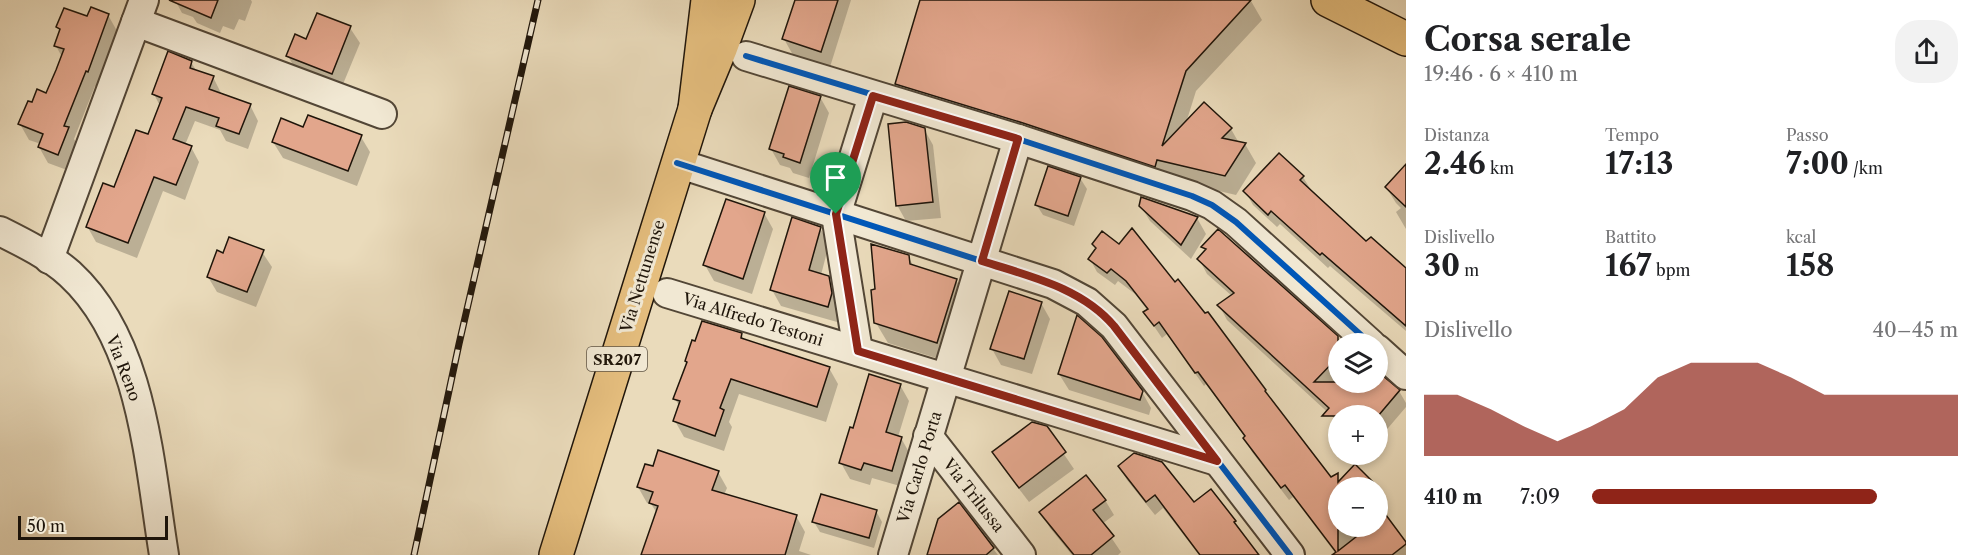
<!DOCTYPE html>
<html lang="it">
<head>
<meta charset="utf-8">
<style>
	:root { --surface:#fff; --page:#f2f2f2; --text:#202124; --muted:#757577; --accent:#8f2418 }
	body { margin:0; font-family:"Libre Caslon Text",serif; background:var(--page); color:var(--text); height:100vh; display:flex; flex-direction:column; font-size:22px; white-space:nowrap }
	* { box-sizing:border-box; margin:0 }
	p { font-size:20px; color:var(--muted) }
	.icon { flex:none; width:33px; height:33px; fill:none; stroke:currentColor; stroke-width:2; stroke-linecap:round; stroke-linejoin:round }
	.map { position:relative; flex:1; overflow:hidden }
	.panel { display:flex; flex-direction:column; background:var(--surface); width:570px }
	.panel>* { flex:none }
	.fabs { position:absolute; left:1328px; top:333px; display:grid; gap:12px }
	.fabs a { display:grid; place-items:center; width:60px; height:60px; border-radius:50%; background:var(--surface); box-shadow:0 3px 9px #0003; font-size:30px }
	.scale { position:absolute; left:18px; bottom:15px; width:150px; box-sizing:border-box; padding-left:6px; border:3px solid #1f150a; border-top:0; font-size:16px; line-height:21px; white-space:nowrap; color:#1f150a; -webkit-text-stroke:4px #f1e8d3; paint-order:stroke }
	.pin { position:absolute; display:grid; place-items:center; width:51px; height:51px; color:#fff; margin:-62px -26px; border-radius:50% 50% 50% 0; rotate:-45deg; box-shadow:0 0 6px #0007 }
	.pin .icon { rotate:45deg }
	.round { display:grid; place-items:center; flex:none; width:63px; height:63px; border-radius:24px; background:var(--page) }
	.summary { display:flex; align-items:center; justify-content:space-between; height:102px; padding:0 18px }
	h1 { font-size:33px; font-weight:700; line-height:45px }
	.metrics { display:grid; grid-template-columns:repeat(3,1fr); gap:9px; height:102px; padding:6px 18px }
	.metrics div { display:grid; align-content:center }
	.metrics b { font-size:30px; font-weight:700 }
	.metrics small { font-size:16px; font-weight:400 }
	.metrics p { font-size:16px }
	.chart { height:168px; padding:12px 18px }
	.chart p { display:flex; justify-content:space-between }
	.chart svg { width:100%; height:108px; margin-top:6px; fill:var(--accent); opacity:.7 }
	ul { padding:0 18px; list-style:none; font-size:20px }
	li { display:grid; grid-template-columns:96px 72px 1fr; align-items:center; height:45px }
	li i { height:15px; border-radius:8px; background:var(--accent) }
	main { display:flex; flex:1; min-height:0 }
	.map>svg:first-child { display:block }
</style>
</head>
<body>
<main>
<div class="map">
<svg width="1406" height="555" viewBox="0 0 1406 555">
	<rect width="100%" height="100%" fill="#eadbbb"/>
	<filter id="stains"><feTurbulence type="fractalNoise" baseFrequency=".00333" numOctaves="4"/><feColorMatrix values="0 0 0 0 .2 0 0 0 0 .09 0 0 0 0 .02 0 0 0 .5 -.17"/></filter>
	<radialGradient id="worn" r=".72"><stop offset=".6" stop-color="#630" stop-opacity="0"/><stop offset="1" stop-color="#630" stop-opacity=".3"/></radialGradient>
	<g fill="#0003">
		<path d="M175,0H251L252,2L245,21L239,19L234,30L223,26L220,33L197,23L193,17L182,13Z"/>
		<path d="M797,0H851L830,67L793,55L784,39Z"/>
		<path d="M921,0L1251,1L1262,20L1196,91L1186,123L1231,129L1239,143L1245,144L1256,163L1236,195L1168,179L908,104L896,84Z"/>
		<path d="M108,15L117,31L96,87L95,86L74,139L77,144L67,170L48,163L39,147L41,144L29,140L20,124L33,104L47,95L62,57L56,46L61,32L58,27L88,18Z"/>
		<path d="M350,28L360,43L341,89L297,72L288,56L307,41Z"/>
		<path d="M191,62L197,72L213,77L221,93V95L250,105L258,121L248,149L226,141L220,130L195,121L185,145L191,147L199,162L185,200L163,191L137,258L96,242L87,226L115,189L149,136L160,106L154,94Z"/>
		<path d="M820,97L829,113L809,178L793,173L790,168L780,165L771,149Z"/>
		<path d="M304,129L361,137L370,152L357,186L283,158L273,142Z"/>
		<path d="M924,129L933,145L941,218L906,221L897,205Z"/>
		<path d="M1406,166V229L1396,212L1401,208L1396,203L1386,187Z"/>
		<path d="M1303,177L1311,190L1366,244L1406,270V331L1330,266L1328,268L1280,224L1277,227L1253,205L1245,191Z"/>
		<path d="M1080,178L1087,189L1074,226L1043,215L1036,204Z"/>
		<path d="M1140,205L1197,218L1206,234L1191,259L1150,221Z"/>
		<path d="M764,213L773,229L752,294L714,281L705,265Z"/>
		<path d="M820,228L829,244L821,275L828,277L837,293L840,310L837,322L781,306L772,290Z"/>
		<path d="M1218,231L1344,344H1338V382H1377V373L1399,391L1406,403V407L1377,441V416H1338V424L1335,419L1227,320L1219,305L1232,296L1207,274L1199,259L1205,252L1203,247Z"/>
		<path d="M1094,245L1265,391L1331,480L1336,476L1340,482L1338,488V526H1377V523L1385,517L1406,544V555H1335L1336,554L1293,497L1289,500L1252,452L1245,439L1246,438L1206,384L1204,386L1167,334L1162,338L1145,313L1148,311L1135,294L1118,281L1115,285L1097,272L1090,259L1097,250Z"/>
		<path d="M262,252L272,267L256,307L217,292L208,277L224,255Z"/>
		<path d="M908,256L914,267L956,280L968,300L949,362L888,343L876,323L877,291Z"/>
		<path d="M1041,303L1050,319L1032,374L1001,365L992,349Z"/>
		<path d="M741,334L745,341L829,368L838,384L826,422L739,394L729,422L732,427L724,451L684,437L675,421L680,407L675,399Z"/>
		<path d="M1059,374L1142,392L1151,408L1149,415L1069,390Z"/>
		<path d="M900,385L909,401L898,437L901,438L910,454L900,486L872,478L870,485L850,479L841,463L854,430Z"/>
		<path d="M1046,428L1074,469L1029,502L1003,468L994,452Z"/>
		<path d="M1119,466L1234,522L1242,535L1257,555H1199L1163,508L1155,515L1127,480Z"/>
		<path d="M718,472L727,488L724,495L796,516L805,532L799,551L811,555H643L657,513L651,504L647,503L638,487Z"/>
		<path d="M1105,500L1114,515L1102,524L1121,552L1118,555H1072L1050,528L1041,513Z"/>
		<path d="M959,504L998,555H931Z"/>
		<path d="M876,511L882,522L874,548L820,532L814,522Z"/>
	</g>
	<g fill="#e2a68c" stroke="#1f150a" stroke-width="1.5">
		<path d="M169,0H218L211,18Z"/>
		<path d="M795,0H838L821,52L782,39Z"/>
		<path d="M920,0H1251L1186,71L1162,146L1204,102L1232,128L1222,138L1246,143L1225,176L1157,160L1155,167L1023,123L895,84Z"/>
		<path d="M91,7L109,14L88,72L86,71L64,126L69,127L58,155L38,147L43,134L18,124L28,101L32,102L37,89L46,93L56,70L64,49L54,46L60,29L56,27L64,8L87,16Z"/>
		<path d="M317,13L351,26L332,74L286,56L295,34L306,39Z"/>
		<path d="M168,51L192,61L190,68L214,76L209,89L251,104L239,134L216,126L219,118L186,107L173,139L192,146L176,185L154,177L128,243L86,227L103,183L114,187L136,130L148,134L162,98L152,94Z"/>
		<path d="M789,86L821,96L800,163L783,157L784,154L769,149Z"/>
		<path d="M308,115L362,135L348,171L272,142L281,118L303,127Z"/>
		<path d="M906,122L925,128L933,202L896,206L888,124Z"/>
		<path d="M1279,153L1304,176L1300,180L1366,241L1371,237L1406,268V326L1322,253L1320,255L1271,211L1268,215L1243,191Z"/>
		<path d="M1406,164V207L1385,187Z"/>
		<path d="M1048,166L1081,177L1068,216L1035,205Z"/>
		<path d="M1141,197L1198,217L1181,245L1139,206Z"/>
		<path d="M726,199L765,212L743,279L703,265Z"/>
		<path d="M792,217L821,227L809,270L829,276L832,293L828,307L770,290Z"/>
		<path d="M1132,228L1175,282L1178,279L1205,313L1208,312L1266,390L1265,391L1331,477L1338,473V482L1355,464L1379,488H1338V551L1370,526H1377V521L1386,515L1406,542V544L1392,555H1332L1336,552L1285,485L1281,488L1243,438L1245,436L1198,372L1195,373L1159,322L1154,326L1143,312L1148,309L1126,281L1111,269L1107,273L1088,259L1096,248L1092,244L1102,231L1119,244Z"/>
		<path d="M1218,229L1338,336V357L1314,382H1377V371L1400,390L1378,416H1322L1329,408L1217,305L1234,293L1197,259L1206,249L1201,247Z"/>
		<path d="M229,237L264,250L247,292L207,277L217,250L223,253Z"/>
		<path d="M871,244L909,255L910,264L957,279L937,343L874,323L871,290L875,289Z"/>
		<path d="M1009,291L1042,302L1024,359L990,349Z"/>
		<path d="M1077,315L1102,337L1143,391L1140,400L1058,374Z"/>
		<path d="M702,321L742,333L741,338L830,367L817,407L731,379L720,408L724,410L715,436L673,421L680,401L673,399L687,362L685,361L692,340L695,341Z"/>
		<path d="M869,374L901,384L886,432L902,437L892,471L864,463L861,470L839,463L850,427L853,428Z"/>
		<path d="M1032,422L1047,426L1066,452L1019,488L992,452Z"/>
		<path d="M658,450L719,471L712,490L797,515L785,555H641L658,506L649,503L653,492L637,487L645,464L653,466Z"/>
		<path d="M1134,453L1162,462L1194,502L1211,489L1236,521L1234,522L1259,555H1200L1155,495L1146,502L1118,466Z"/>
		<path d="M1086,475L1106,500L1093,510L1114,536L1091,555H1074L1039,512Z"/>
		<path d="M821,494L877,510L869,538L812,522Z"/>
		<path d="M959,502L994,548L986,555H927L938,519Z"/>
	</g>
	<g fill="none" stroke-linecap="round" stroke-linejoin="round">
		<defs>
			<g id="minor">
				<path d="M136,22L382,114"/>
				<path d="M746,56L1018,139L1192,196L1212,205L1236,222L1371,344"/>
				<path d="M677,163L1053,284L1087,302L1114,326L1290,555"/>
				<path d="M0,231C24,243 50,256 70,274C143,341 149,463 164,555"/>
				<path d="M49,259L144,0"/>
				<path d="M667,293L1217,461"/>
				<path d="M1377,349L1406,375"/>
				<path d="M858,351L836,215L873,96"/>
				<path d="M928,436L1021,555"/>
				<path d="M893,555L1018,139"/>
			</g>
			<path id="major" d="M556,555L695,109L720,49L738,0"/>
			<g id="highway">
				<path d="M1328,0L1406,39"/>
				<path d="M695,109L708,0"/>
			</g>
		</defs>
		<use href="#minor" stroke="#524636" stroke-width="32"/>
		<use href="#major" stroke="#1f150a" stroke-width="36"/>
		<use href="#highway" stroke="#1f150a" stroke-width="36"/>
		<use href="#minor" stroke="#f1e8d3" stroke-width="28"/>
		<use href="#major" stroke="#e5be7e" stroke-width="33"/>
		<use href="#highway" stroke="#e5be7e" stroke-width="33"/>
		<defs>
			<path id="rail" d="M414,555L459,344L538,0"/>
		</defs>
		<use href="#rail" stroke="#1f150a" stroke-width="7"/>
		<use href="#rail" stroke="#f1e8d3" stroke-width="4.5" stroke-dasharray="14" stroke-linecap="butt"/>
		<defs>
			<g id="cycleway">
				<path d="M746,56L1018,139L1192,196L1212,205L1236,222L1371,344"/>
				<path d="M677,163L1053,284L1087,302L1114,326L1290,555"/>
			</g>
		</defs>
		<use href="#cycleway" stroke="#f1e8d3" stroke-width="10"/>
		<use href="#cycleway" stroke="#0057b8" stroke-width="6"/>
	</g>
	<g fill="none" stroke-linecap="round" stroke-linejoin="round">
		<defs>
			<path id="route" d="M873,96L1018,139L982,261C1028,276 1081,287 1114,326L1217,461L858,351L836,214Z"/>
		</defs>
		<use href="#route" stroke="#fff" stroke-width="12"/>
		<use href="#route" stroke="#8f2418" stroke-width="8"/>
	</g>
	<g text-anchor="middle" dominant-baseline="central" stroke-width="6" stroke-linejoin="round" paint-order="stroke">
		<rect fill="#f1e8d3" stroke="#5e5446" stroke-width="1.5" x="587" y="347" width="60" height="24" rx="4.5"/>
		<g font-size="15" font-weight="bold" fill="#1f150a">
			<text x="617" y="359">SR207</text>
		</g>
		<g font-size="16" fill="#1f150a" stroke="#f1e8d3">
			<text transform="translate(642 276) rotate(-73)">Via Nettunense</text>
			<text transform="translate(753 319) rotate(17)">Via Alfredo Testoni</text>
			<text transform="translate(124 368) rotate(69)">Via Reno</text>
			<text transform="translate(919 467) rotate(-73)">Via Carlo Porta</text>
			<text transform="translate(974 495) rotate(52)">Via Trilussa</text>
		</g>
	</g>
	<rect width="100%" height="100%" filter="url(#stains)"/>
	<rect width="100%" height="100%" fill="url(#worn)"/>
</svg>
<div class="fabs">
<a><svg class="icon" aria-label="layers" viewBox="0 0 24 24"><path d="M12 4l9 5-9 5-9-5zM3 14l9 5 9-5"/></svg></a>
<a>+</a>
<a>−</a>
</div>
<div class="scale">50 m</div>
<div class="pin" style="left:836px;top:214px;background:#1e9e55"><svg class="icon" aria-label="arrive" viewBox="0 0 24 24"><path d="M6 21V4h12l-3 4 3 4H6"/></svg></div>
</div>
<section class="panel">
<div class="summary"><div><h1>Corsa serale</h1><p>19:46 · 6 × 410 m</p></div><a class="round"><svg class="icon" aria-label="share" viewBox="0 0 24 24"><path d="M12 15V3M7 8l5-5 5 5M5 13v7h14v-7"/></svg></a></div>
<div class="metrics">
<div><p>Distanza</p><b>2.46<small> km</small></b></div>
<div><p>Tempo</p><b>17:13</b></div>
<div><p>Passo</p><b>7:00<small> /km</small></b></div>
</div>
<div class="metrics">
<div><p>Dislivello</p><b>30<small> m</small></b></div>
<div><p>Battito</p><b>167<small> bpm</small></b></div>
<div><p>kcal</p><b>158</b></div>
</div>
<div class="chart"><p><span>Dislivello</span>40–45 m</p>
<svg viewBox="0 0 160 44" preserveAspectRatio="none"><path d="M0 44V19L10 19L20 25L30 32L40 38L50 32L60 25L70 12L80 6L90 6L100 6L110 12L120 19L130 19L140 19L150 19L160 19V44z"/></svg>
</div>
<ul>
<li><b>410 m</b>7:09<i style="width:78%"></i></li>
</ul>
</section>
</main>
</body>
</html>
